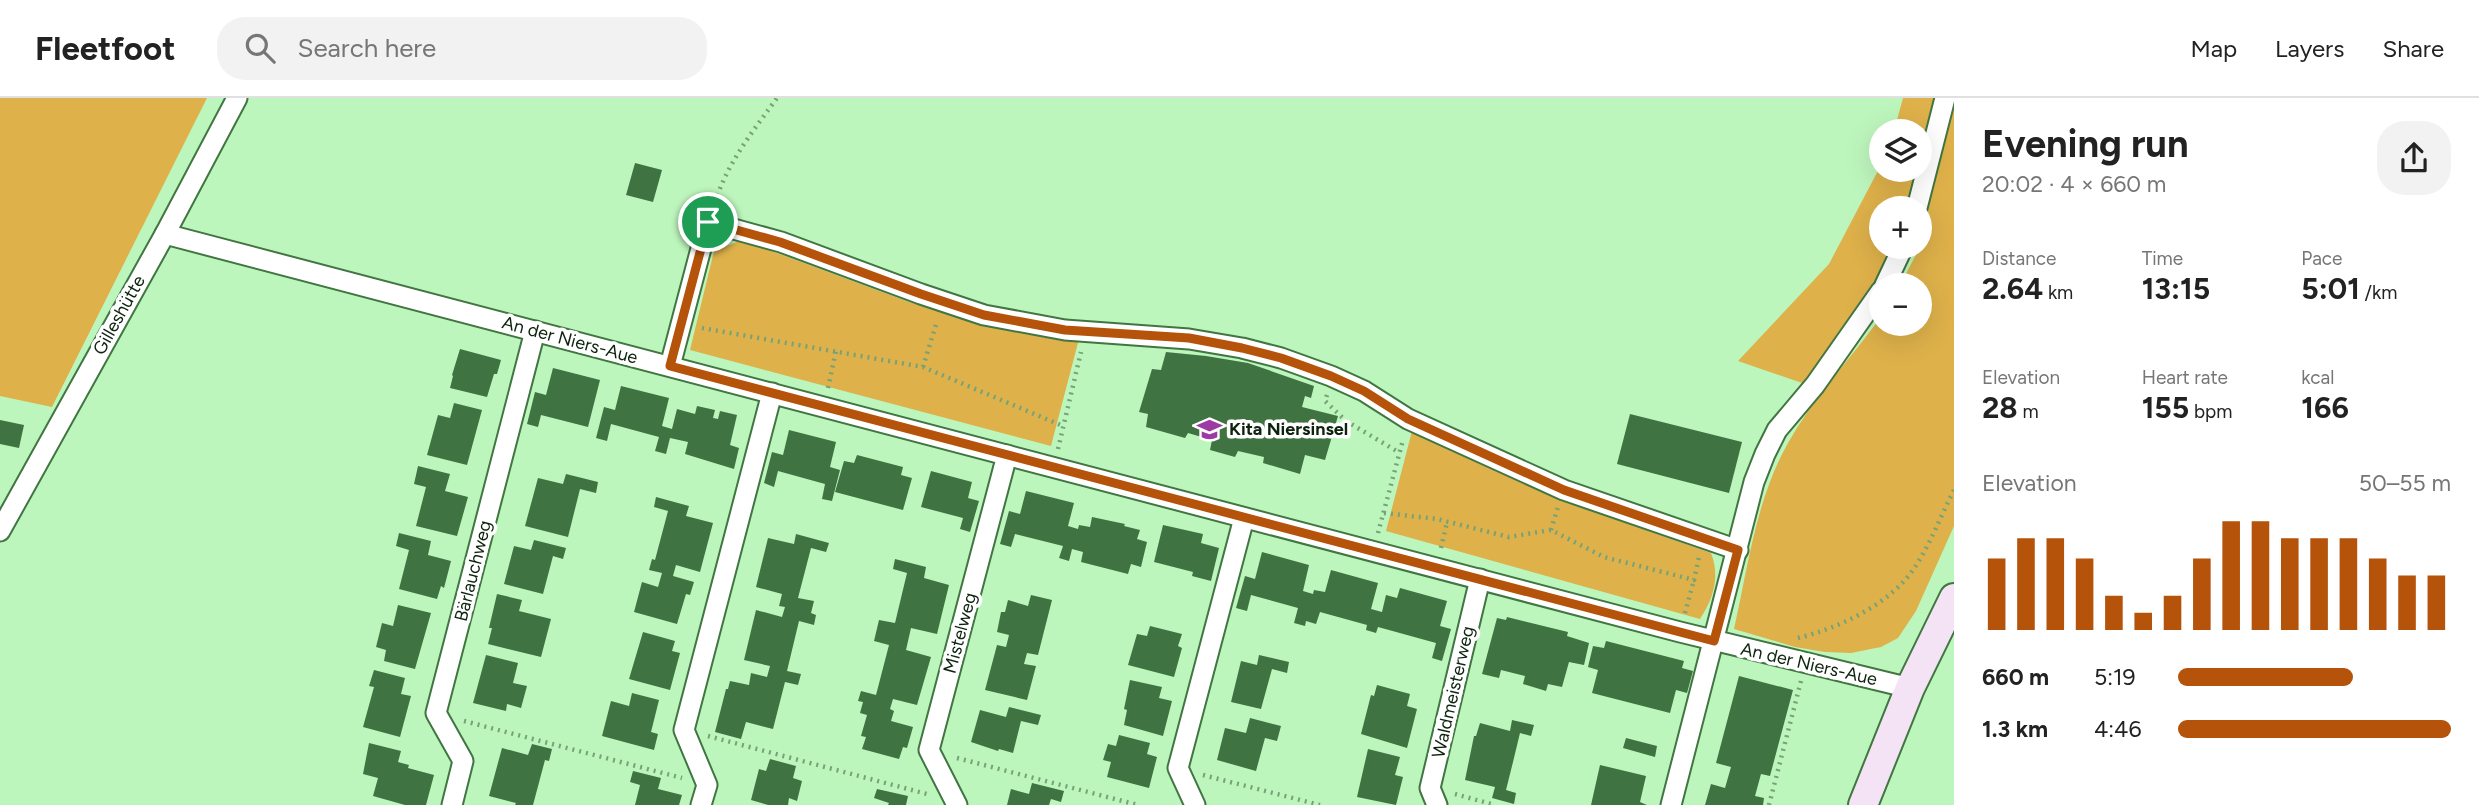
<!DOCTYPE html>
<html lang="en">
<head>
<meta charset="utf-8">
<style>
	:root { --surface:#fff; --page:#f2f2f2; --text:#222; --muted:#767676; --line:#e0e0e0; --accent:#b45309 }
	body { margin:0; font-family:Figtree,sans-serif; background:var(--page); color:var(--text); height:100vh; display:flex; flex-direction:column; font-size:26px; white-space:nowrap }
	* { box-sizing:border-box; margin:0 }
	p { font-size:23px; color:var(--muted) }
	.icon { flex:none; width:38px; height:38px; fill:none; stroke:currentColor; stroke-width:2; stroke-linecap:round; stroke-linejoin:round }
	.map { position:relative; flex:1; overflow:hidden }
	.drawer { display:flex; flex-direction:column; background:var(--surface); width:525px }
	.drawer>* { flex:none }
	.fabs { position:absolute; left:1869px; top:21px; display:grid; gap:14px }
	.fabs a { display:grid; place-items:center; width:63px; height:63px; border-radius:50%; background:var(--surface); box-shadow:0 7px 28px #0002; font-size:35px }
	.pin { position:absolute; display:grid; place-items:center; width:60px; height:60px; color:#fff; margin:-30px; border:4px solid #fff; border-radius:50%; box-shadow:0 2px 7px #0007 }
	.round { display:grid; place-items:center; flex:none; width:74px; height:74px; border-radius:28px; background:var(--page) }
	.overview { display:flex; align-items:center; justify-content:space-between; height:119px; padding:0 28px }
	h1 { font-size:38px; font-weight:700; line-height:52px }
	.stats { display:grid; grid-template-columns:repeat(3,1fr); gap:10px; height:119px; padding:7px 28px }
	.stats div { display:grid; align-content:center }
	.stats b { font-size:30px; font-weight:700 }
	.stats small { font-size:19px; font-weight:400 }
	.stats p { font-size:19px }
	.chart { height:196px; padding:14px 28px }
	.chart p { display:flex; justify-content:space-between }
	.chart svg { width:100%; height:126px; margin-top:7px; stroke:var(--accent); stroke-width:6 }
	ul { padding:0 28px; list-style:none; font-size:23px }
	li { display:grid; grid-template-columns:112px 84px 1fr; align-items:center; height:52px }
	li i { height:18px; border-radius:9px; background:var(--accent) }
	header { display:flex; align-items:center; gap:42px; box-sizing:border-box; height:98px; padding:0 35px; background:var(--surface); border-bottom:2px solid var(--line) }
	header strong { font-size:33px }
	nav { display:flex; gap:38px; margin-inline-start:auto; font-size:24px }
	.search { width:490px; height:63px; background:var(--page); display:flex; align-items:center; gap:18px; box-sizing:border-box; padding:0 24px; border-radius:28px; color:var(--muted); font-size:26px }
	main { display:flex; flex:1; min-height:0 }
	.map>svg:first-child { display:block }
</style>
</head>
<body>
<header>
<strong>Fleetfoot</strong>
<div class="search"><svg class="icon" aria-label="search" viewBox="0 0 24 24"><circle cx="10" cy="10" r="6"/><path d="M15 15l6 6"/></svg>Search here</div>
<nav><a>Map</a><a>Layers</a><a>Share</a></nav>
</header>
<main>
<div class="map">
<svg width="1954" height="707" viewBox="0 0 1954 707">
	<rect width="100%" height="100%" fill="#bdf6bd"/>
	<g fill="#deb14a">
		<path d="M0,0H207L52,309L0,298Z"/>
		<path d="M1903,0H1941L1912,110H1881V149H1898L1890,166L1808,287L1738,263L1829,166L1881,67V72H1920V33H1894Z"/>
		<path d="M1952,0H1954V428L1916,513L1898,540L1881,549L1851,555L1825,554L1795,549L1734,531C1748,469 1756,401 1788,345C1814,299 1850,261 1881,219V226H1920V187H1900L1920,149Z"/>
		<path d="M742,142L909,204L995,228L1079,241L1051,348L690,252L714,153Z"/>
		<path d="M1412,333L1576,407L1711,455C1720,478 1714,500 1700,521L1386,433Z"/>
	</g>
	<g fill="#3f7341">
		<path d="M635,65L662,72L653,104L626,97Z"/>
		<path d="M460,251L501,262L497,276H494L487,299L450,290L453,278L452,277Z"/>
		<path d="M1166,254L1206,258L1248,265L1314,288L1311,300L1305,298L1302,309L1338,318L1325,362L1305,357L1300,376L1263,365L1264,359L1238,353L1235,359L1210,352L1212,342L1188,335L1185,340L1146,329L1148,316L1139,314L1152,271L1161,272Z"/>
		<path d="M553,270L600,282L588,329L541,317L538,329L527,326L535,294L546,297Z"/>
		<path d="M621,288L669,300L662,328L672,331L677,311L695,316L697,308L715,312L713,320L718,321L720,313L737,317L730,347L739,350L734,371L685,356L688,344L670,340L666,356L655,353L659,339L611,326L607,343L596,340L604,309L615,312Z"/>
		<path d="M454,305L482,312L467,367L427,357L438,317L450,320Z"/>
		<path d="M1630,316L1742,344L1729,395L1617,366Z"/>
		<path d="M0,322L24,327L19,350L0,346Z"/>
		<path d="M789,332L836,344L830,369L840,372L832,403L822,401L825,386L778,373L774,389L764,385L772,354L783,357Z"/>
		<path d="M857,357L903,369L901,377L912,380L903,412L835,394L844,363L854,365Z"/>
		<path d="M418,368L450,376L445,393L468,399L457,438L416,428L426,389L414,386Z"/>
		<path d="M931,373L972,384L968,400L979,403L970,434L960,431L963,420L921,409Z"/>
		<path d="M566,376L598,384L596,395L580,391L568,439L525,428L538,380L563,386Z"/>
		<path d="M1026,393L1074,405L1068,428L1078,431L1079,427L1090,429L1092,419L1125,426L1124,428L1140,432L1137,441L1147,444L1141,469L1131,466L1128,476L1081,464L1083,454L1072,451L1069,463L1059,460L1063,448L1015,436L1011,449L1000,446L1009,413L1020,416Z"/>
		<path d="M656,399L689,408L686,418L713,425L700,474L676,467L673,478L694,484L690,497L686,496L677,526L634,514L642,484L658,489L662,475L649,472L652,461L655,462L668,413L654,409Z"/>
		<path d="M1163,427L1203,436L1201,445L1219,450L1211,483L1192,478L1193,474L1154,464Z"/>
		<path d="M399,435L431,443L428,457L451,463L444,490L441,488L437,501L399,491L409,452L396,448Z"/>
		<path d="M796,436L829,445L826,454L811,450L798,500L814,503L811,515L816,517L814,527L799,523L787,573L801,576L798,587L785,584L773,631L746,624L741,641L715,634L726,591H728L730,583L749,587L751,575L767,579L770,568L744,562L756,512L782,519L785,509L779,508L782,496L756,489L768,440L794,446Z"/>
		<path d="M534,442L566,450L563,461L553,458L543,496L504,486L514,448L531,452Z"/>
		<path d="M1262,454L1309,467L1303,493L1313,496L1314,492L1325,494L1331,472L1378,485L1371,511L1382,514L1386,497L1397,500L1400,490L1447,503L1440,528L1451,531L1442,563L1432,560L1436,545L1378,529L1376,535L1366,532L1367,527L1320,514L1316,526L1306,523L1305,528L1294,525L1298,510L1251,497L1247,513L1236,510L1245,478L1255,481Z"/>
		<path d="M895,461L926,469L924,480L949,487L937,536L911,530L906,552L931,559L917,607L893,601L890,611L894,613L891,623L913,629L907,650L903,649L899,661L862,651L866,639L861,638L867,617L860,615L863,604L858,603L861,593L876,597L889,547L874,543L879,522L895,525L907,475L893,471Z"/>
		<path d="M497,496L522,502L519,513L551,521L541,559L488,546L492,530H489Z"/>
		<path d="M1031,497L1052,502L1038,557L1027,555L1024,566L1036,568L1027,602L985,592L997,547L1006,549L1009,537L997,534L1001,514H1005L1008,502L1028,508Z"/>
		<path d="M398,507L431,515L415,571L384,563L386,552L376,549L382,525L393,528Z"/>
		<path d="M1507,519L1568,534L1567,538L1589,545L1584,567L1569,564L1562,589L1548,586L1546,593L1523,586L1525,578L1501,572L1499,580L1482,576L1497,520L1506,522Z"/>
		<path d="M1150,528L1182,536L1178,548L1182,550L1174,579L1128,567L1137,536L1147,538Z"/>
		<path d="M643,534L675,543L672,553L680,555L670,592L629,581Z"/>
		<path d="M1606,543L1684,563L1682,570L1693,573L1687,595L1676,592L1670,615L1592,595L1598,572L1588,569L1593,548L1604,550Z"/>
		<path d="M486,557L518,565L513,585L527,588L521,610L507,606L506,613L473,605Z"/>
		<path d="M1259,557L1289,564L1287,575L1272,571L1261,611L1231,604L1241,563L1257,567Z"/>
		<path d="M374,572L405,580L401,596L411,598L400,639L363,629L374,589L369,588Z"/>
		<path d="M1739,578L1793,592L1770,678L1761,676L1755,698L1764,700L1763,707H1705L1711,686L1725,690L1731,669L1716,665Z"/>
		<path d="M1130,582L1162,589L1159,600L1172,603L1163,638L1124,627L1127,612L1124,611Z"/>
		<path d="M1377,587L1410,596L1407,608L1417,611L1407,650L1361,636L1371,597L1374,598Z"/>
		<path d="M632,595L659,602L651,634L658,636L654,652L602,638L611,603L629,608Z"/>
		<path d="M1009,609L1041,617L1038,627L1021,623L1013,655L999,651L998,653L971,644L980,612L1006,619Z"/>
		<path d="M1250,620L1281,628L1277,643L1265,640L1256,673L1217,662L1225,630L1246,635Z"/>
		<path d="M1512,622L1534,627L1531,638L1520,635L1513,664L1506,692L1516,695L1514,706L1492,700L1495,689L1465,682L1474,638H1476L1480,625L1510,633Z"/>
		<path d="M1119,637L1150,645L1147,656L1157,659L1149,690L1107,679L1111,664L1103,662L1108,646L1116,648Z"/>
		<path d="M1626,640L1657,648L1655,659L1623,650Z"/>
		<path d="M369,645L401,653L398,664L409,667L408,670L434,677L426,707H405L373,698L378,680L363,676Z"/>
		<path d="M532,646L552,651L549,663L545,662L533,707H515L516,705L489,698L502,650L528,657Z"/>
		<path d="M1368,651L1400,659L1395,677L1403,679L1396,707L1357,699Z"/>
		<path d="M770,661L796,668L793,680L802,683L797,703L789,700L788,707H768L751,702L759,671L766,673Z"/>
		<path d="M1600,667L1646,678L1640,704L1647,707H1591Z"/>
		<path d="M633,673L661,680L658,691L682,697L679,707H635L640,687L630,684Z"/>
		<path d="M1032,685L1064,693L1061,704L1051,701L1049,707H1007L1011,691L1029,696Z"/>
		<path d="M877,691L908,698L906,707H888L889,705L874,700Z"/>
	</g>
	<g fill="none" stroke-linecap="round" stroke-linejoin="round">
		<defs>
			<g id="street">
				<path d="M1917,110L1945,0"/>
				<path d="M165,136L1680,534L1910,590"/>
				<path d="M1885,187L1903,149"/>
				<path d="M670,268L708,124L781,144L921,196L984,217L1065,232L1189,241L1242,250L1281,260L1331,278L1364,293L1408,321L1564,392L1738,452"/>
				<path d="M0,433L165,136L237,0"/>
				<path d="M452,707L463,663L436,615L535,233"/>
				<path d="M701,707L707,687L684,632L772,295"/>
				<path d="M957,707L929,652L1007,357"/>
				<path d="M1195,707L1178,670L1244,420"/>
				<path d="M1437,707L1430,690L1480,481"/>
				<path d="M1671,707L1754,384L1765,356L1777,332L1815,287L1881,193"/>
			</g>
			<path id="secondary" d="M1863,707L1910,590L1954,500"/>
		</defs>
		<use href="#street" stroke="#417542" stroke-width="23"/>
		<use href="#secondary" stroke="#417542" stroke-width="32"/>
		<g stroke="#77a278" stroke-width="4.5" stroke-dasharray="2 5" stroke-linecap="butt">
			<path d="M715,104C728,64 753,33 777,0"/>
			<path d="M702,230L923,269L1063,328"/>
			<path d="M923,269L937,223"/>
			<path d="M828,290L836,253"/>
			<path d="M1327,297L1325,303L1346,323L1400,355"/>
			<path d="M1058,351L1081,254"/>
			<path d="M1384,415L1437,421L1509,439L1551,432L1604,459L1694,482L1699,459"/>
			<path d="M1551,432L1558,409"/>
			<path d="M1378,435L1403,342"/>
			<path d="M1441,450L1447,424"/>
			<path d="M1685,515L1694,482"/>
			<path d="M1798,540C1839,530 1891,506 1915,469C1931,445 1941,417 1954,392"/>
			<path d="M464,623L682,680"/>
			<path d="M708,638L927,696"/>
			<path d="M957,660L1138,707"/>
			<path d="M1203,677L1320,707"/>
			<path d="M1455,696L1495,707"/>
			<path d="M1769,707L1801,583"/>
		</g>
		<use href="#street" stroke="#fff" stroke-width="19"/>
		<use href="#secondary" stroke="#f4e3f5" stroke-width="28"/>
	</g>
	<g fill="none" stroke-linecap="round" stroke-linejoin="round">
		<defs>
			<path id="route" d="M708,124L780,144L921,196L984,217L1065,232L1189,240L1242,250L1281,260L1331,278L1364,293L1408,321L1564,392L1738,452L1714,543L670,268Z"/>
		</defs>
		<use href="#route" stroke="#fff" stroke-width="14"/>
		<use href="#route" stroke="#b45309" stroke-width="9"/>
	</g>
	<defs>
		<symbol id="school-bare" viewBox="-9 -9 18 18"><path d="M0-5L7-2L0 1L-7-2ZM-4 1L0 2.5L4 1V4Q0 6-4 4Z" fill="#9b3ba3" stroke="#fff" stroke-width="2.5" paint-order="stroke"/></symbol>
	</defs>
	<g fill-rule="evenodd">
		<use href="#school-bare" x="1192" y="314" width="35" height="35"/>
	</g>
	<g text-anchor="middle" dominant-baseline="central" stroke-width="7" stroke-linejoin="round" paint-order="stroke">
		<g font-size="18" fill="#0d230e" stroke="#fff">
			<text transform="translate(119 217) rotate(-61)">Gilleshütte</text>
			<text transform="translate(570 242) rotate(15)">An der Niers-Aue</text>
			<text transform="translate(473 473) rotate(-76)">Bärlauchweg</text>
			<text transform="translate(960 535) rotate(-75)">Mistelweg</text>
			<text transform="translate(1809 566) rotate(13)">An der Niers-Aue</text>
			<text transform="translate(1453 594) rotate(-77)">Waldmeisterweg</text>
		</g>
		<g font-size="18" font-weight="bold" fill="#0d230e" stroke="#fff" text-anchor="start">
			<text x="1229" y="331">Kita Niersinsel</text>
		</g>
	</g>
</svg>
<div class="fabs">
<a><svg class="icon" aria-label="layers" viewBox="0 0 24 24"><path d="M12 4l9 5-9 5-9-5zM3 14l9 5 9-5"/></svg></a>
<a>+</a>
<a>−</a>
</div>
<div class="pin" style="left:708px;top:124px;background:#1e9e55"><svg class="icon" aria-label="arrive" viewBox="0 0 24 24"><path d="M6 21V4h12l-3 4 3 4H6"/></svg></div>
</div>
<section class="drawer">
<div class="overview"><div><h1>Evening run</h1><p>20:02 · 4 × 660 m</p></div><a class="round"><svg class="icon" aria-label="share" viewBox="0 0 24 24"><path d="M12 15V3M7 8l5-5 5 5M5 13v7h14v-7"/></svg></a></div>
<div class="stats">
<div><p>Distance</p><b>2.64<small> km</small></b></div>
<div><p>Time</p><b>13:15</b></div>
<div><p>Pace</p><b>5:01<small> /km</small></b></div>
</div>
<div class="stats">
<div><p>Elevation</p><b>28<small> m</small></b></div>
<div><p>Heart rate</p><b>155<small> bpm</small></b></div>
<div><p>kcal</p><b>166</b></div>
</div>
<div class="chart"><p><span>Elevation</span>50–55 m</p>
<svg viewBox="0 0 160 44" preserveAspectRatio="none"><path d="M5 44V19M15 44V12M25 44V12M35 44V19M45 44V32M55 44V38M65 44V32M75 44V19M85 44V6M95 44V6M105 44V12M115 44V12M125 44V12M135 44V19M145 44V25M155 44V25"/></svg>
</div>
<ul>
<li><b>660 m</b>5:19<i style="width:64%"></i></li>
<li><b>1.3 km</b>4:46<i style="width:100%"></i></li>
</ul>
</section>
</main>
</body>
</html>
